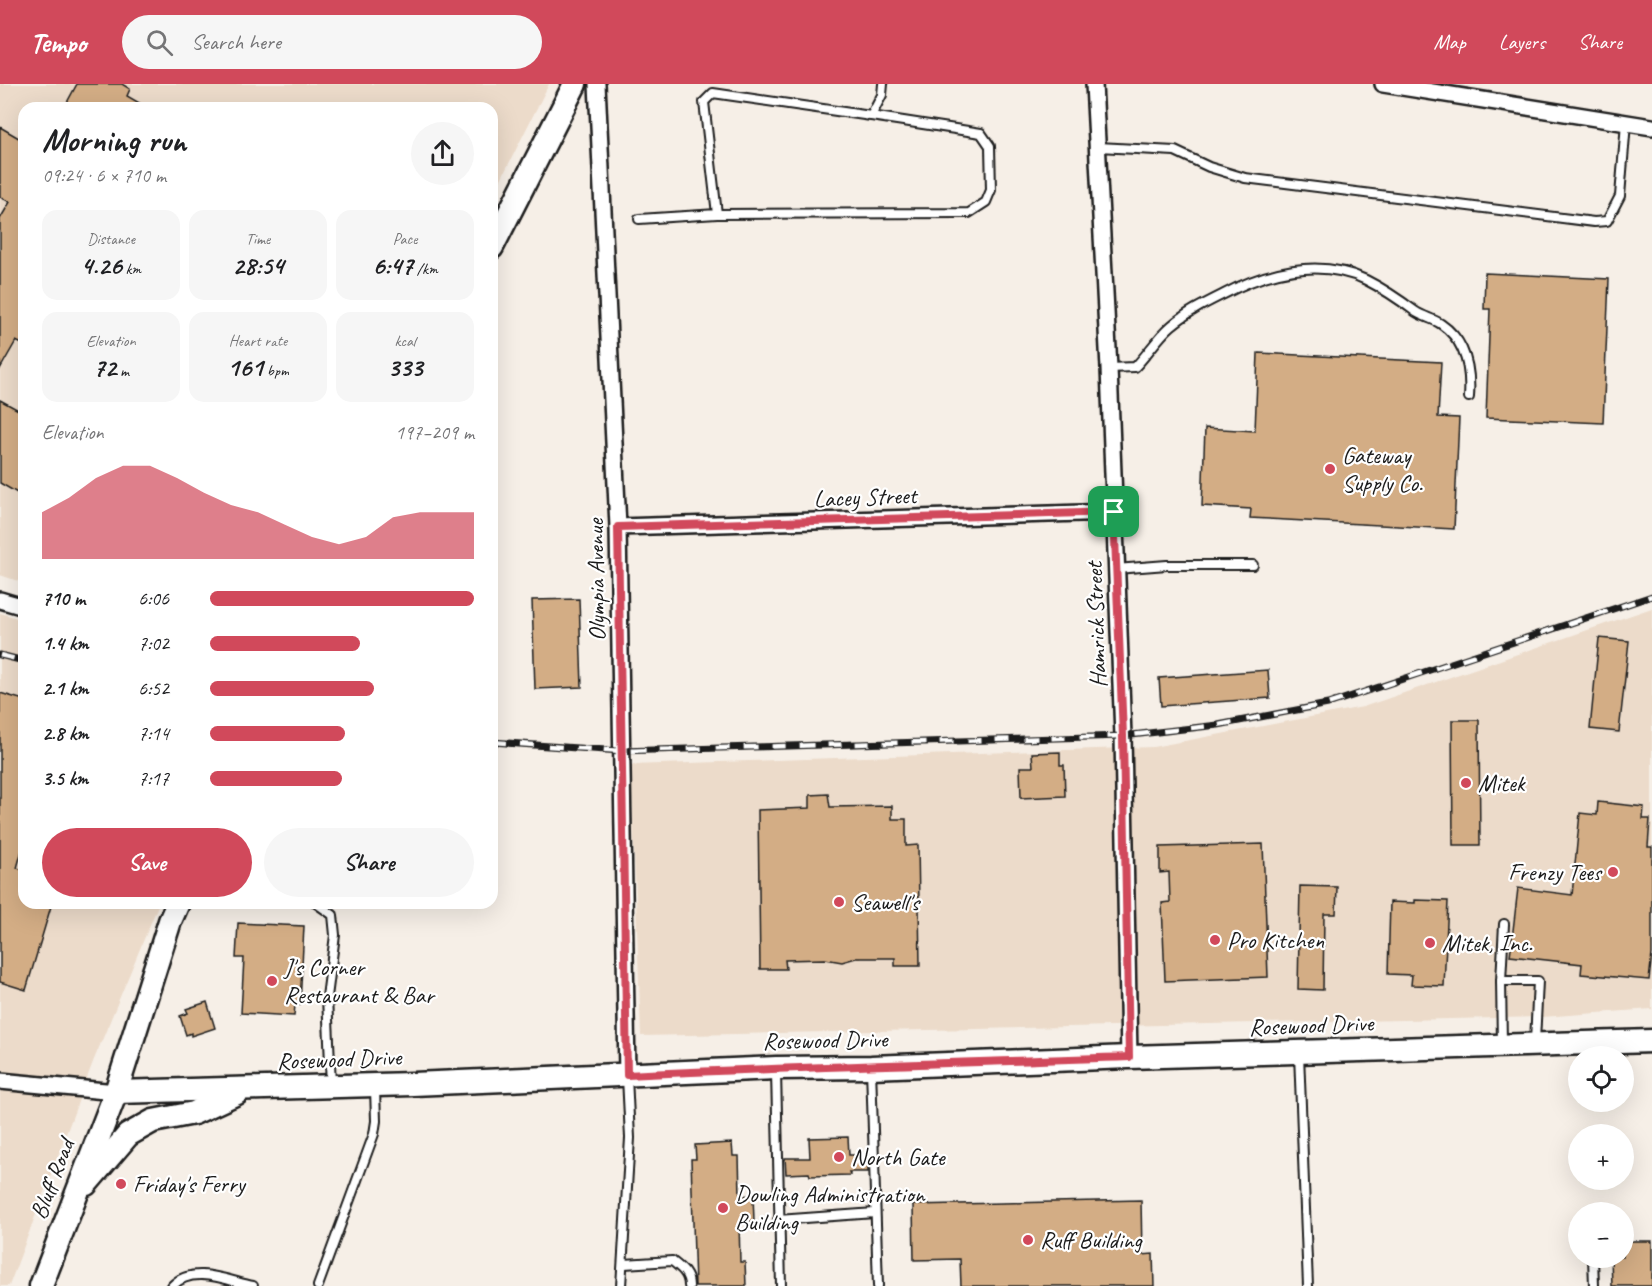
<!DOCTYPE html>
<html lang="en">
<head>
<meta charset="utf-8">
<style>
	:root { --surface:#fff; --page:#f6f6f6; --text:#202124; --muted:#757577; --accent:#d1495b }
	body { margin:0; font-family:Caveat,sans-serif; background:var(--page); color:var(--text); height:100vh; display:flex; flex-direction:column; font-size:22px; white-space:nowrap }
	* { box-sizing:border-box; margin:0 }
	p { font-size:20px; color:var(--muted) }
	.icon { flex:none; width:33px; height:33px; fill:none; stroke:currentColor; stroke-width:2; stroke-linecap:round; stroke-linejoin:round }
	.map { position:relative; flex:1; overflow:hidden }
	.drawer { position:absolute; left:18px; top:18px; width:480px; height:807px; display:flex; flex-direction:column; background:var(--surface); border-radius:18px; box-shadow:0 6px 24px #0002 }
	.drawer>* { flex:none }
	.buttons { position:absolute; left:1568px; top:962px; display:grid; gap:12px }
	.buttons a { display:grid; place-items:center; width:66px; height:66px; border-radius:50%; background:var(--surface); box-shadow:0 6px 24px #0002; font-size:30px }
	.pin { position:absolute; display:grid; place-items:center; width:51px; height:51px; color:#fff; margin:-26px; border-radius:12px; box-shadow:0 3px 9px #0006 }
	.round { display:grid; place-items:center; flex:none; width:63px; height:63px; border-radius:32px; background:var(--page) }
	.overview { display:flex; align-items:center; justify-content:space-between; height:102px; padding:0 24px }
	h1 { font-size:33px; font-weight:700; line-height:45px }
	.stats { display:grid; grid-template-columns:repeat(3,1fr); gap:9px; height:102px; padding:6px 24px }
	.stats div { display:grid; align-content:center; border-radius:15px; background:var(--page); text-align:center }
	.stats b { font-size:26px; font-weight:700 }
	.stats small { font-size:16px; font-weight:400 }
	.stats p { font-size:16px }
	.chart { height:168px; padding:12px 24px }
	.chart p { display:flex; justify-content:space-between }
	.chart svg { width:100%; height:108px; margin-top:6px; fill:var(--accent); opacity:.7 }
	.action { display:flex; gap:12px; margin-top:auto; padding:12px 24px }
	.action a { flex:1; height:69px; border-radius:36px; background:var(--accent); color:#fff; font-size:24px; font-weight:700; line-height:69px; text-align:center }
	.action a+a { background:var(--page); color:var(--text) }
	ul { padding:0 24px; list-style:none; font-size:20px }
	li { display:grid; grid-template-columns:96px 72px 1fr; align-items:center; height:45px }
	li i { height:15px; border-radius:8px; background:var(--accent) }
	header { display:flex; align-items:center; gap:36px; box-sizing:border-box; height:84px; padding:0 30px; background:var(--accent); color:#fff }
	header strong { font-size:28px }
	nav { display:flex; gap:33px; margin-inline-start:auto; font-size:21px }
	.search { width:420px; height:54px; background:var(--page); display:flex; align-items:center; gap:15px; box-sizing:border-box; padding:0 21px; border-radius:33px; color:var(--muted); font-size:22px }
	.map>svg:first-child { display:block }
</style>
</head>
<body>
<header>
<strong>Tempo</strong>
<div class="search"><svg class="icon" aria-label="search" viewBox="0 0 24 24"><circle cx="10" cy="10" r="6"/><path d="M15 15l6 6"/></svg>Search here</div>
<nav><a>Map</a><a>Layers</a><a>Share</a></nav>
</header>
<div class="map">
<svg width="1652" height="1202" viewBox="0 0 1652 1202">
	<rect width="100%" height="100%" fill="#f6efe7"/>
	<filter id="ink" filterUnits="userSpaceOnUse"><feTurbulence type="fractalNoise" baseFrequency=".0167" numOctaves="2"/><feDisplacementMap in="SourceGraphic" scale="12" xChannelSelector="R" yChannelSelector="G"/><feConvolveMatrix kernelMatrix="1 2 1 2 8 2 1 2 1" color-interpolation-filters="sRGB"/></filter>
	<g filter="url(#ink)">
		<g fill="#ecdbca">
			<path d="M0,0H549L492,113V24H24V499L0,491Z"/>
			<path d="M1652,524V925L1542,933L641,952L631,681L1153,663L1363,623Z"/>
			<path d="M0,529L24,536V819H159L93,978L9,1202H0Z"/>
		</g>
		<g fill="#d3ad85" stroke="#1c1c1c" stroke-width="1.5">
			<path d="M77,0H122L130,5L127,12L148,24H64Z"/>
			<path d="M0,43L24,57V261L16,257L0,285V135L10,118L0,113Z"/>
			<path d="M1485,189L1609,195L1603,339L1486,334L1490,225H1484Z"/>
			<path d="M1258,269L1441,278L1438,333L1459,334L1454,445L1250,434L1251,425L1202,422L1205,344L1255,347Z"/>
			<path d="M0,316L24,329V413L0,399Z"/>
			<path d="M579,515L582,603L535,605L532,516Z"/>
			<path d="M1599,554L1629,557L1619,648L1590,645Z"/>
			<path d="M1268,586L1270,614L1161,622L1159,594Z"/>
			<path d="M0,609L24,616V759L17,784L24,786V819H52L26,906L0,898Z"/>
			<path d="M1452,636H1479L1480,761H1453Z"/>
			<path d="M1060,668V681H1064L1065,712L1021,714L1020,683H1033L1032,669Z"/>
			<path d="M828,710L830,723L892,722V735H906V762L918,761L920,882H895V874H856L842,878L825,875L785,876L786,885H760L758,726L810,724V711Z"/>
			<path d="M1598,718L1644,723L1643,735H1650L1648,763H1652V870L1649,896L1581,890L1582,880L1510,872L1518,804L1572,811L1580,729L1597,731Z"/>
			<path d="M1263,760L1268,893L1165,897L1162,819L1170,818L1169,788L1160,789V763Z"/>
			<path d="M1300,802L1337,803L1336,830H1324L1323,906L1298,905Z"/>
			<path d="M1415,816L1448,817L1444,902L1411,901L1412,891L1388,890L1390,818L1415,819Z"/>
			<path d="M238,839L304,842L300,921H295L294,932L241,929L244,874H236Z"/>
			<path d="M207,918L215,944L191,952V949L186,951L180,932L188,929L186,925Z"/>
			<path d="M848,1053L849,1071H868V1088H849L850,1091L810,1092L809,1089L786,1090L785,1074H810L809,1054Z"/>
			<path d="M732,1059L733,1072H739L740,1112L753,1111L754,1137L739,1138L740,1178H745L746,1202H695L691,1075H696L695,1061Z"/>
			<path d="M1141,1116L1142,1171L1153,1170L1154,1202H961L960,1175L914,1176L913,1121Z"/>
			<path d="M1623,1157H1652V1202H1612L1611,1173H1623Z"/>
		</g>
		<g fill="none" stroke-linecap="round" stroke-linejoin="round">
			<defs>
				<g id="lane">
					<path d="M1098,63L1175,67L1209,83L1245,94L1594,138L1607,137L1620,112L1626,39"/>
					<path d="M717,130L969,129L986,118L991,106L990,62L981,49L871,32"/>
					<path d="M639,135L717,130L704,18L713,9L871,32L882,11L883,0"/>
					<path d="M1109,284L1135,283C1147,271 1158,253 1171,242C1186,229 1204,220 1222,211C1265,188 1319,173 1366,196C1384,205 1400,216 1416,228C1424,233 1434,235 1441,240C1466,257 1471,285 1469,313"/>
					<path d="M1116,485L1167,481H1253"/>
					<path d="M316,819L333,831L335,851L327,913L331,1001"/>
					<path d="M1504,840L1501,897H1538L1535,957"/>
					<path d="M1501,897L1502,959"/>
					<path d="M1299,970L1308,1202"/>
					<path d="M871,984L878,1202"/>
					<path d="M776,988L781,1202"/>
					<path d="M778,1136L875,1129"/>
					<path d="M1593,1173L1594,1202"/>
					<path d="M624,1180L672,1177C681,1184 689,1190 689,1202"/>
					<path d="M172,1202C193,1180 228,1197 253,1202"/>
					<path d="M318,1202L374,1050L376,1037L375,1004"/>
					<path d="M621,1202L630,1054L627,993"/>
				</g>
				<g id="street">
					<path d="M597,0L618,443L627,991"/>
					<path d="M1094,0L1109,284L1123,652L1129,973"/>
					<path d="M1383,0L1652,43"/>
					<path d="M618,443L1114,428"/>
					<path d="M0,516L24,523"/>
					<path d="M0,997L116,1008"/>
				</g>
				<g id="secondary">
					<path d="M492,163L575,0"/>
					<path d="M116,1008L413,1000L776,984L871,983L1129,973L1652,957"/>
					<path d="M86,1100L128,1051L153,1037L194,1029L237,1009"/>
					<path d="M41,1202L116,1008L170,837L178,819"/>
				</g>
			</defs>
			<use href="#lane" stroke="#1c1c1c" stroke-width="12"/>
			<use href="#street" stroke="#1c1c1c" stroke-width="20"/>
			<use href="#secondary" stroke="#1c1c1c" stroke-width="27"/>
			<use href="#lane" stroke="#fff" stroke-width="8"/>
			<use href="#street" stroke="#fff" stroke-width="15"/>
			<use href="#secondary" stroke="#fff" stroke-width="22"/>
			<defs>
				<g id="rail">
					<path d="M0,571L24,577"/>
					<path d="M492,658L620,667L1123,652L1218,641L1328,620L1652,512"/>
				</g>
			</defs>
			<use href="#rail" stroke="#1c1c1c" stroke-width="7"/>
			<use href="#rail" stroke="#fff" stroke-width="4.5" stroke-dasharray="14" stroke-linecap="butt"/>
		</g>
	</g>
	<g fill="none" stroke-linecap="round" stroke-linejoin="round" filter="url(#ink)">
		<defs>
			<path id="route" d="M1114,428L1123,652L1129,973C961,979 794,983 627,991L618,443Z"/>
		</defs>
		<use href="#route" stroke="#fff" stroke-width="12"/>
		<use href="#route" stroke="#d1495b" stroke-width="8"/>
	</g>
	<g fill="#d1495b" stroke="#fff" stroke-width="2">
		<circle cx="1330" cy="385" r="6"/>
		<circle cx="1466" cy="699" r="6"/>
		<circle cx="1613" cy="788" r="6"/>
		<circle cx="839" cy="818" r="6"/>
		<circle cx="1215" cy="856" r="6"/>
		<circle cx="1430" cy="859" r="6"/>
		<circle cx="272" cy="897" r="6"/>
		<circle cx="839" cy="1073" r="6"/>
		<circle cx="121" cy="1100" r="6"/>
		<circle cx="723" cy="1124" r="6"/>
		<circle cx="1028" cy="1156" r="6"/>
	</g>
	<g text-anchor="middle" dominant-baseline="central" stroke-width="4.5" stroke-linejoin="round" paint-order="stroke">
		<g font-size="24" fill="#1c1c1c" stroke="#fff" text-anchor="start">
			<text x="1342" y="371">Gateway<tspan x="1342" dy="28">Supply Co.</tspan></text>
			<text x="1478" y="699">Mitek</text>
			<text x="1601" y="788" text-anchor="end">Frenzy Tees</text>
			<text x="851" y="818">Seawell's</text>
			<text x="1227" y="856">Pro Kitchen</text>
			<text x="1442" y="859">Mitek, Inc.</text>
			<text x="284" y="883">J's Corner<tspan x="284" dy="28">Restaurant &amp; Bar</tspan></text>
			<text x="851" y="1073">North Gate</text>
			<text x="133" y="1100">Friday's Ferry</text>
			<text x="735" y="1110">Dowling Administration<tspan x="735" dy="28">Building</tspan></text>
			<text x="1040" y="1156">Ruff Building</text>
		</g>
		<g font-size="24" fill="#1c1c1c" stroke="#fff">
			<text transform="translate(865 413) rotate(-2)">Lacey Street</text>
			<text transform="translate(596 496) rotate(-91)">Olympia Avenue</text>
			<text transform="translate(1096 541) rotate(-92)">Hamrick Street</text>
			<text transform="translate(1311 941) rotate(-2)">Rosewood Drive</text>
			<text transform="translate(825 956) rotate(-1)">Rosewood Drive</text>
			<text transform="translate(339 975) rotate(-2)">Rosewood Drive</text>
			<text transform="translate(52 1095) rotate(-69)">Bluff Road</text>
		</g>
	</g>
</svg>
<div class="buttons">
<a><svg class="icon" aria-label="locate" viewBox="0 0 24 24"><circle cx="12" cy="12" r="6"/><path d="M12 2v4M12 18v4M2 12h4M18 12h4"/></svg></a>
<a>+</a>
<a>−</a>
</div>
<div class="pin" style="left:1114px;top:428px;background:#1e9e55"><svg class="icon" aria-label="arrive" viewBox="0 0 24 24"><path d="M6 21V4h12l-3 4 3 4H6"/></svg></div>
<section class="drawer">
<div class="overview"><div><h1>Morning run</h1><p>09:24 · 6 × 710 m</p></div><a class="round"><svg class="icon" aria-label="share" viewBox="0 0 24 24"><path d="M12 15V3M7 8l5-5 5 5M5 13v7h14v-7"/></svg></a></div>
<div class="stats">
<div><p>Distance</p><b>4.26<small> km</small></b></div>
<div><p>Time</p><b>28:54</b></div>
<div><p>Pace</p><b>6:47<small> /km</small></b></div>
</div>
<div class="stats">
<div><p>Elevation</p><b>72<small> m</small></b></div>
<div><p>Heart rate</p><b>161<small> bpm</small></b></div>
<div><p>kcal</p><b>333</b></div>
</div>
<div class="chart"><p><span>Elevation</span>197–209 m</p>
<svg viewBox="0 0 160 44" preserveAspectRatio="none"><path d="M0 44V25L10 19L20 11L30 6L40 6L50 11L60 17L70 22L80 25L90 30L100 35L110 38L120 35L130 27L140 25L150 25L160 25V44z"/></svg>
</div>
<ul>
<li><b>710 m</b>6:06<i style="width:100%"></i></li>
<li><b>1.4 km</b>7:02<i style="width:57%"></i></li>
<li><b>2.1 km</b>6:52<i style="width:62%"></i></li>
<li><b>2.8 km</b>7:14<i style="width:51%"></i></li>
<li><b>3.5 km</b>7:17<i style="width:50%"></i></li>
</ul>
<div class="action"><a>Save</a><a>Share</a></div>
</section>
</div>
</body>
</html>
